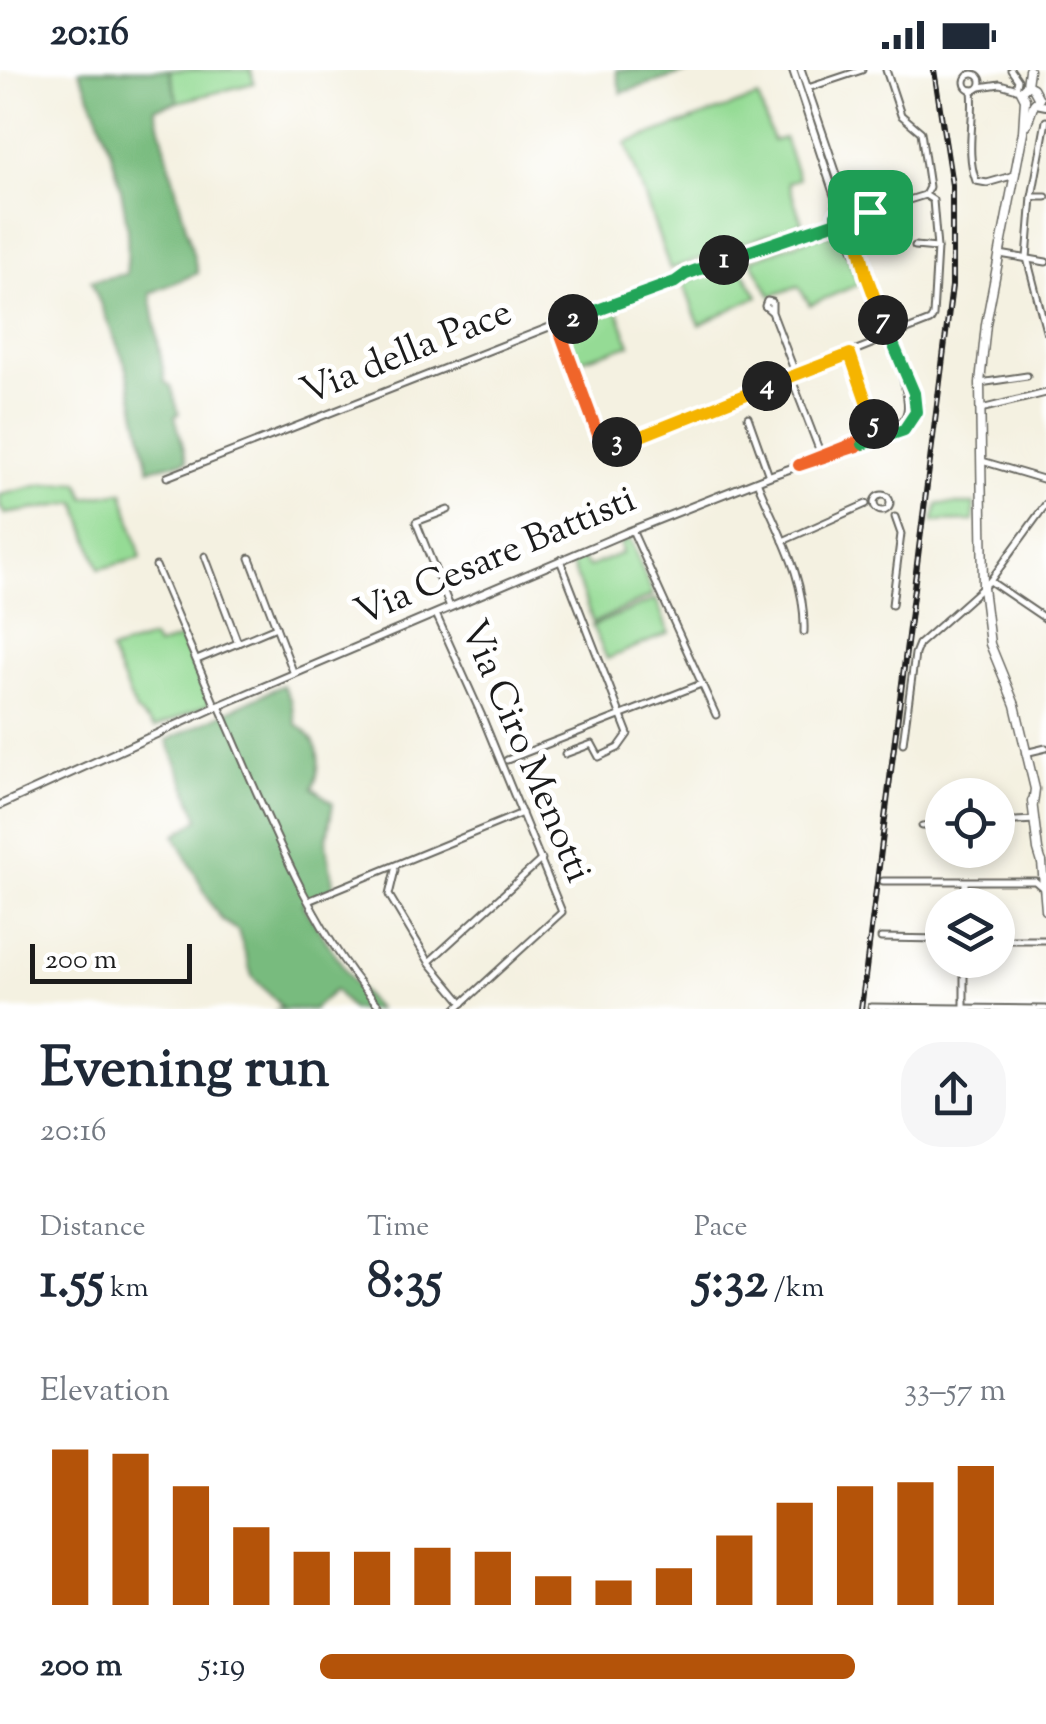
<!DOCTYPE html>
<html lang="en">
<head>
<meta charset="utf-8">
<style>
	:root { --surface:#fff; --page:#f6f6f7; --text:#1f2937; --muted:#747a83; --accent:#b45309 }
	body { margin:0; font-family:"Sorts Mill Goudy",serif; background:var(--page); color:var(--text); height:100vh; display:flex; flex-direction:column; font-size:38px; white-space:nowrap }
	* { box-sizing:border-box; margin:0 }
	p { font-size:32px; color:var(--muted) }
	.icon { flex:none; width:55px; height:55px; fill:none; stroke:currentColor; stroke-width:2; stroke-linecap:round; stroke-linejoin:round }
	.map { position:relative; height:939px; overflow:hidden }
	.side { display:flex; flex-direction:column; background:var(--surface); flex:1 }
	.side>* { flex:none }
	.buttons { position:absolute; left:925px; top:708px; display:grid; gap:20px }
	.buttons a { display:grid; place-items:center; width:90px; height:90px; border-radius:50%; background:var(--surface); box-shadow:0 5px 15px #0003; font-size:50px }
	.scale { position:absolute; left:30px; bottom:25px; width:162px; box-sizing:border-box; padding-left:10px; border:5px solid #1c1c1c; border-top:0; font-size:28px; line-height:35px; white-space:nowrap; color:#1c1c1c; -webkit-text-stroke:8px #fff; paint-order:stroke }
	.pin { position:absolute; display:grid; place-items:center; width:85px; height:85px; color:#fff; margin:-42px; border-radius:20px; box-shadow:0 5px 15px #0006 }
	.km { position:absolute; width:50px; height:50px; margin:-25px; border-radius:50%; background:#222; color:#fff; font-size:28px; line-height:50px; text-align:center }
	.round { display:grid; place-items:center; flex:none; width:105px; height:105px; border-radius:40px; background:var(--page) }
	.summary { display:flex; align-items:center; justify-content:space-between; height:170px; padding:0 40px }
	h1 { font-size:55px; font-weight:700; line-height:75px }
	.stats { display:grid; grid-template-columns:repeat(3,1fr); gap:15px; height:170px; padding:10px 40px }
	.stats div { display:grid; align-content:center }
	.stats b { font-size:50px; font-weight:700 }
	.stats small { font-size:28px; font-weight:400 }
	.stats p { font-size:28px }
	.chart { height:280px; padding:20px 40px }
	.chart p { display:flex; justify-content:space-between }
	.chart svg { width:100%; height:180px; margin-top:10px; stroke:var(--accent); stroke-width:6 }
	ul { padding:0 40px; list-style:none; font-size:32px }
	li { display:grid; grid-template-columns:160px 120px 1fr; align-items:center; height:75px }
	li i { height:25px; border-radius:12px; background:var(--accent) }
	.status { display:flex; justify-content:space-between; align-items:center; height:70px; padding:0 50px; background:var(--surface); direction:ltr }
	.status svg { height:28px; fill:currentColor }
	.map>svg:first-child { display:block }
</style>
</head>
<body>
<div class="status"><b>20:16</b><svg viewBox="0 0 49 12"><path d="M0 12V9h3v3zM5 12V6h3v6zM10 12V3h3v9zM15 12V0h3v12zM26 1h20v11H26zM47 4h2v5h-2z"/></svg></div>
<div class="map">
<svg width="1046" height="939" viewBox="0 0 1046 939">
	<rect width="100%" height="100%" fill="#fff"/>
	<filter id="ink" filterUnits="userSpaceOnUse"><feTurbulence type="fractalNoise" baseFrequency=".01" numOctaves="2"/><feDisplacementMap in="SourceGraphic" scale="20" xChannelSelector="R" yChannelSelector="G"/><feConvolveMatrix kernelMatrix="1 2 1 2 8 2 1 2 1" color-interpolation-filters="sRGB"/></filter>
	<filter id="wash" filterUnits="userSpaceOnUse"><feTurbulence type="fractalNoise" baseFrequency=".0048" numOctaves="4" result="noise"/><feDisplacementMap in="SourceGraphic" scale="40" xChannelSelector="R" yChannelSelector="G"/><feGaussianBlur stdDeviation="2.25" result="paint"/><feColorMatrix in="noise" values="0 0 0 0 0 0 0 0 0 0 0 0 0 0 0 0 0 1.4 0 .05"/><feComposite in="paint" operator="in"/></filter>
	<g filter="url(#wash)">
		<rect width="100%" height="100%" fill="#f4f1e1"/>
		<g fill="#95db95" stroke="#587c58" stroke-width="2.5">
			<path d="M169,0H251L254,13L178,32Z"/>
			<path d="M758,27L773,71L784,68L799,109L788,112L802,153L670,199L626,73Z"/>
			<path d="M823,163L840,168L859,214L810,235L798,216L771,226L751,190Z"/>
			<path d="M737,191L758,226L699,255L683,212Z"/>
			<path d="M617,239L630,275L574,292L563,260Z"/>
			<path d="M79,412L85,428L123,422L141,488L99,499L77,433L4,444L3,439H0V425L41,415Z"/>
			<path d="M938,434H974V451L933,452Z"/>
			<path d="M630,469L653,525L593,553L571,492L582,489L589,497L622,483L620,473Z"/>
			<path d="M656,529L669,563L607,589L592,556Z"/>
			<path d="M151,568L157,576L181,568L210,634L155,658L136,641L110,581Z"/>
		</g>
		<g fill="#78bb7e" stroke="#4a6c4d" stroke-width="2.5">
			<path d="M79,0H169L178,32L155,38L198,203L150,223L165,312L171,316L179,344L175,346L187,391L149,399L127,299L91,211L126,204C135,136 106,61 79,0Z"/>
			<path d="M616,0H694L621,23Z"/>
			<path d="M283,615L291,631L296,654C320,669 323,692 313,718L333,733L326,774L334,817L302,834L354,913L377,939H351L335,920L313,939H277L281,936L252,906L238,861L222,850L211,834L175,765L199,749L167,670Z"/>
		</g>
	</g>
	<g filter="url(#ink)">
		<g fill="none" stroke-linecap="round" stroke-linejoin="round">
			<defs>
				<g id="minor">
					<path d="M886,0L901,45L921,62L929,117L925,125"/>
					<path d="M1011,0L1018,10L1016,19"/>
					<circle cx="973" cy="12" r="8"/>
					<path d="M980,17L1000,14L1021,20"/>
					<path d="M808,18L862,0"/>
					<path d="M972,20C975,50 965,82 976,111L987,113L1015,105"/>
					<path d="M1046,51L1032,127L1027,188L1046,261"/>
					<path d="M1032,127H1046"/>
					<path d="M858,150L870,142L925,125"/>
					<path d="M915,176L937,178"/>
					<path d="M1000,184L1046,192"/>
					<path d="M772,242V232L767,231L765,236L772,242L796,305"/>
					<path d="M557,254L599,365L605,380L618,374L612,360L599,365"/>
					<path d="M850,284L879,366"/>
					<path d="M791,307L820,382"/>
					<path d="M980,313L1027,306"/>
					<path d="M981,339L1046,323"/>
					<path d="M748,347L769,406"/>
					<path d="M618,374L930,251L933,246L937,178L933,130L925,125"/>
					<path d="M982,391L1046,410"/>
					<path d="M167,407L557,254L675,212L686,203L836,152"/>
					<path d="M757,411C777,461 806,506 804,562"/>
					<circle cx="882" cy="433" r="8"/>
					<path d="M448,440L416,452L450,537"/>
					<path d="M632,460L716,645"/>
					<path d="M783,471L866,434"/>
					<path d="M205,486L238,573"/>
					<path d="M250,488L294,604"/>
					<path d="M560,490L628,664L618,678L599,687L592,674L565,684"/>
					<path d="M156,496L216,637"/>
					<path d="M990,511L1046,549"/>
					<path d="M892,535L901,464L895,447"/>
					<path d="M436,544L481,644L562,842L456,939"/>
					<path d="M197,590L276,557"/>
					<path d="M219,636C261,730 311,865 382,939"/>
					<path d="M903,673L915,584L919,574L990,511L1046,434"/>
					<path d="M1025,683L1046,678"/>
					<path d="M507,690L701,614"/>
					<path d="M998,752L1035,750"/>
					<path d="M922,756L942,755"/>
					<path d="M395,800L389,825L429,892L463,933"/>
					<path d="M883,811H1035L1043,818"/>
					<path d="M308,831L522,743"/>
					<path d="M965,835V812"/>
					<path d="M881,868L942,869"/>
					<path d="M998,870H1046"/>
					<path d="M430,891L542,789"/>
					<path d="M871,937L1046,939"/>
					<path d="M964,937V890"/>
				</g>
				<g id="tertiary">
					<path d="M793,0L835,127L838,142L836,152L845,160L861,194"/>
					<path d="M801,0L848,138"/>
					<path d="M1036,34L1046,36"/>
					<path d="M838,142L848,138L855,142L858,150L852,159"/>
					<path d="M867,368C909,353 914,350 903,307"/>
					<path d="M0,735L216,637L625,463L769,406L904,359L915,342V327L866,204L855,157"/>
				</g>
				<g id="secondary">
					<path d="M1029,0L1027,15L1021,21L1025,29L1023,62L986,254L980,313L983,518L990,574L1015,635L1035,719L1033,734"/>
					<path d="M1027,54L1034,34L1039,29L1033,18L1027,15"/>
					<path d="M1032,731L1038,780L1042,793"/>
					<path d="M1042,792L1046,840"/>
				</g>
			</defs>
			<use href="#minor" stroke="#686761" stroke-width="9"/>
			<use href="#tertiary" stroke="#686761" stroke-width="10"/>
			<use href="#secondary" stroke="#686761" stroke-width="11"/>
			<use href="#minor" stroke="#fff" stroke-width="5"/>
			<use href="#tertiary" stroke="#fff" stroke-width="6"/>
			<use href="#secondary" stroke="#fff" stroke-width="8"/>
			<defs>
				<path id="rail" d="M861,939L952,216V115L934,0"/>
			</defs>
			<use href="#rail" stroke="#1c1c1c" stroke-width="6"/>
			<use href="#rail" stroke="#fff" stroke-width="2.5" stroke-dasharray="8" stroke-linecap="butt"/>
		</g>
	</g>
	<g fill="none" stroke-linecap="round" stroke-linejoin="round" filter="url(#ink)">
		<defs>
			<path id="split-1" d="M724,190L836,152V145L844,138L870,142"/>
			<path id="split-2" d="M573,249L675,212L686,204L724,190"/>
			<path id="split-3" d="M573,249L557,254L598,365L612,360L617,372"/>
			<path id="split-4" d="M617,372H626L767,316"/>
			<path id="split-5" d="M767,316L850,284L874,354"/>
			<path id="split-6" d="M863,374L799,395L878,364L874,354"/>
			<path id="split-7" d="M863,374L904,360L916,342L914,323L883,250"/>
			<path id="split-8" d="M870,142L858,150L855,157L866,204L883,250"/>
		</defs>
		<use href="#split-1" stroke="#fff" stroke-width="20"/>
		<use href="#split-2" stroke="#fff" stroke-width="20"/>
		<use href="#split-3" stroke="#fff" stroke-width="20"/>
		<use href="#split-4" stroke="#fff" stroke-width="20"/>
		<use href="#split-5" stroke="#fff" stroke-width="20"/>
		<use href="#split-6" stroke="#fff" stroke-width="20"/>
		<use href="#split-7" stroke="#fff" stroke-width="20"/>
		<use href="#split-8" stroke="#fff" stroke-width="20"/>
		<use href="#split-1" stroke="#22a559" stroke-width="12"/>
		<use href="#split-2" stroke="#22a559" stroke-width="12"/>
		<use href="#split-3" stroke="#f0652b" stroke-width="12"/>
		<use href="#split-4" stroke="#f5b400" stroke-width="12"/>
		<use href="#split-5" stroke="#f5b400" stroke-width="12"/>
		<use href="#split-6" stroke="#f0652b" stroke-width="12"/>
		<use href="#split-7" stroke="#22a559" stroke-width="12"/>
		<use href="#split-8" stroke="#f5b400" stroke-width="12"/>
	</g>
	<g text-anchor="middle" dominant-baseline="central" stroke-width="10" stroke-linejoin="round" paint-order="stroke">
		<g font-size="38" fill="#1c1c1c" stroke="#fff">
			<text transform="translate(407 284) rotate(-22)">Via della Pace</text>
			<text transform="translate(496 488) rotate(-23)">Via Cesare Battisti</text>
			<text transform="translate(524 682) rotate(67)">Via Ciro Menotti</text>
		</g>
	</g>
</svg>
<div class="buttons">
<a><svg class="icon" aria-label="locate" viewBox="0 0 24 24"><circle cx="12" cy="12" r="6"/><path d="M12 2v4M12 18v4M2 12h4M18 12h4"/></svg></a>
<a><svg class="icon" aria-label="layers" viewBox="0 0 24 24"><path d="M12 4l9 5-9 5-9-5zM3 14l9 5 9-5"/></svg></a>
</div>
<div class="scale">200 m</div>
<div class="pin" style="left:870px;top:142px;background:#1e9e55"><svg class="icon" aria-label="arrive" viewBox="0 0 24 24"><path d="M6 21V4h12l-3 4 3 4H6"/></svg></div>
<b class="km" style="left:724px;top:190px">1</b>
<b class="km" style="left:573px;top:249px">2</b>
<b class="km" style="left:617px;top:372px">3</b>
<b class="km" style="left:767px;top:316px">4</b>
<b class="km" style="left:874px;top:354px">5</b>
<b class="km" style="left:883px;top:250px">7</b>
</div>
<section class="side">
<div class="summary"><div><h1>Evening run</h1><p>20:16</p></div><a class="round"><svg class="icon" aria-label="share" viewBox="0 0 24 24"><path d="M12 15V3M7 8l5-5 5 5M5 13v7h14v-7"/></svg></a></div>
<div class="stats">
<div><p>Distance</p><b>1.55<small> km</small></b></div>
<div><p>Time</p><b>8:35</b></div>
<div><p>Pace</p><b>5:32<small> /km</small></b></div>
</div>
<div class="chart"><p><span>Elevation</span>33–57 m</p>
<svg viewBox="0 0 160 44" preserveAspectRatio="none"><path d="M5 44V6M15 44V7M25 44V15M35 44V25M45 44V31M55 44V31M65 44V30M75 44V31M85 44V37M95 44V38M105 44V35M115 44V27M125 44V19M135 44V15M145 44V14M155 44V10"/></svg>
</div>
<ul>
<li><b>200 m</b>5:19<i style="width:78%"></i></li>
</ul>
</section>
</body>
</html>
